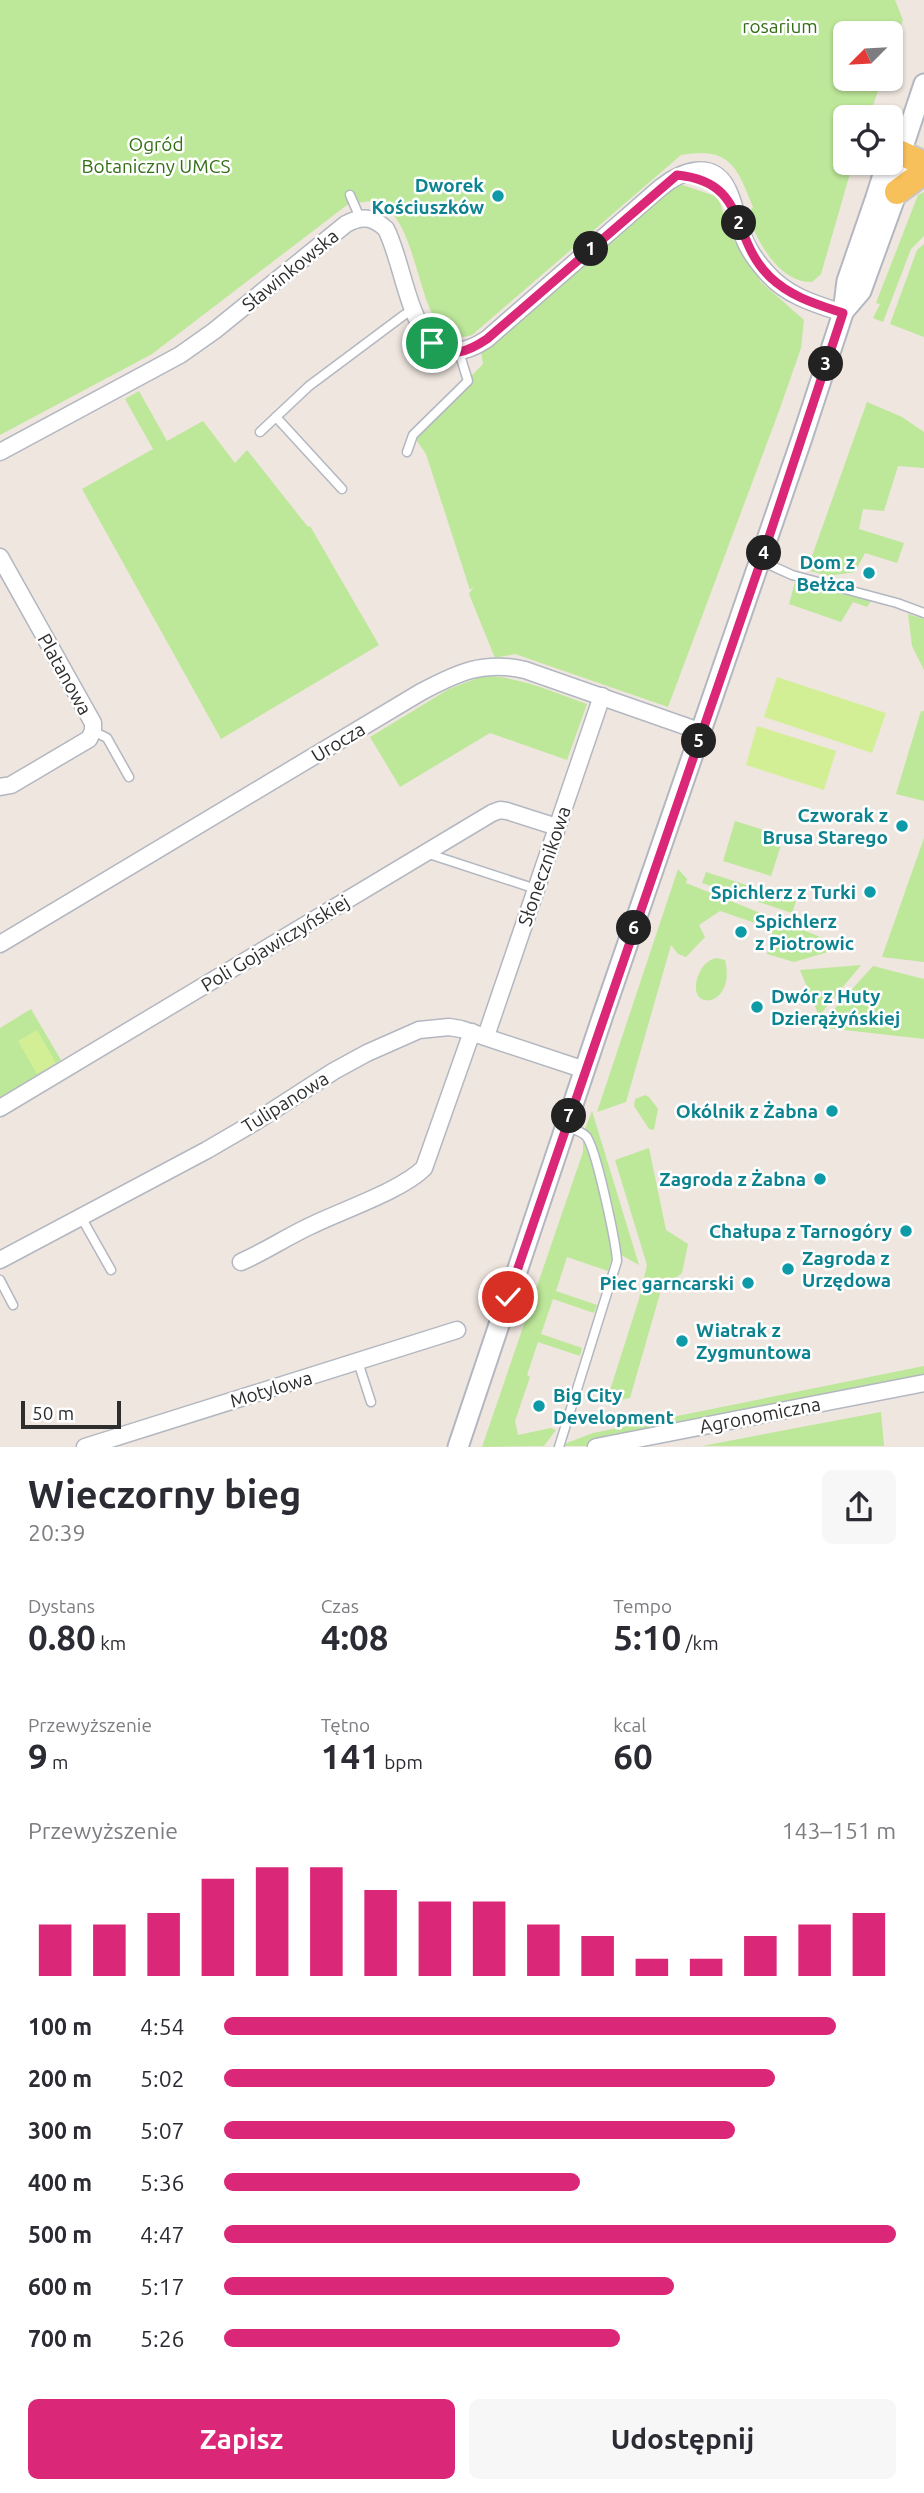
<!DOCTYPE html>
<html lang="pl">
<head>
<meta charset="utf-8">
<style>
	:root { --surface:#fff; --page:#f7f7f7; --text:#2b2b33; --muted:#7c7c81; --accent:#db2777 }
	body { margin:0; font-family:Ubuntu,sans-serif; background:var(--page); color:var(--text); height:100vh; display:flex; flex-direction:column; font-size:26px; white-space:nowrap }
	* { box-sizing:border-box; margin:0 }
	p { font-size:23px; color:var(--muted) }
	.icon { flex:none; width:38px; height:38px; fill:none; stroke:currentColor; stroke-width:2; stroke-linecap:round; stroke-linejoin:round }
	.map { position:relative; height:1447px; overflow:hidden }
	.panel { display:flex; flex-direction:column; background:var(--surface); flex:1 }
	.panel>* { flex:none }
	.needle { width:46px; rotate:246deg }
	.fabs { position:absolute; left:833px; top:21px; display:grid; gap:14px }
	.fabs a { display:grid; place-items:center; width:70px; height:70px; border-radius:10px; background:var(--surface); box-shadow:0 2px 5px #0004; font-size:35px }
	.scale { position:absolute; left:21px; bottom:18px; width:100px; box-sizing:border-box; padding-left:7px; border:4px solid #2d2d2d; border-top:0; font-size:19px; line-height:24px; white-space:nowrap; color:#2d2d2d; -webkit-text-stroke:5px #fff; paint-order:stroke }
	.pin { position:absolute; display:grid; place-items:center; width:60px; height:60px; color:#fff; margin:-30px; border:4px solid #fff; border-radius:50%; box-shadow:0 2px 7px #0007 }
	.km { position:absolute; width:35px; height:35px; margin:-18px; border-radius:50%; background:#222; color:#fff; font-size:19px; line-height:35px; text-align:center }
	.round { display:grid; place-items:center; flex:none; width:74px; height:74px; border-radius:10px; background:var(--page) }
	.head { display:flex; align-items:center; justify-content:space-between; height:119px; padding:0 28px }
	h1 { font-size:38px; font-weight:600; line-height:52px }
	.stats { display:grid; grid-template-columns:repeat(3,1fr); gap:10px; height:119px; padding:7px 28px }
	.stats div { display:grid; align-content:center }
	.stats b { font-size:35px; font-weight:600 }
	.stats small { font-size:19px; font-weight:400 }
	.stats p { font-size:19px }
	.chart { height:196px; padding:14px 28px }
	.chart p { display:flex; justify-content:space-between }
	.chart svg { width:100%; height:126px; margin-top:7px; stroke:var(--accent); stroke-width:6 }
	.cta { display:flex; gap:14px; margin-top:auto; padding:14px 28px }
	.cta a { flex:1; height:80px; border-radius:10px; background:var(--accent); color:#fff; font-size:28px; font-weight:600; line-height:80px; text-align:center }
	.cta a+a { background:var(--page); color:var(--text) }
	ul { padding:0 28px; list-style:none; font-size:23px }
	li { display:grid; grid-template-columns:112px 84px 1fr; align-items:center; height:52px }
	li i { height:18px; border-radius:9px; background:var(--accent) }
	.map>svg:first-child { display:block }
</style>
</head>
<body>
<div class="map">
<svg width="924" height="1447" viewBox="0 0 924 1447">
	<rect width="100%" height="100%" fill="#efe6df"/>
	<g fill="#bde799">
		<path d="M0,0H895L903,20L891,54V33H845V79H882L869,117H845V163H853L821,274L812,282C780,283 757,242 748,215L753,207C737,167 730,146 681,155L472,335C412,356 427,214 374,202C367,200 355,204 347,205L152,354L0,435Z"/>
		<path d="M674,182L718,197L731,236L761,282L804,320L801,348L779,411L668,707L515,654L495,658L469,594L474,586L470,590L426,454L413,435L483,364L481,352Z"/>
		<path d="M924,192V236L911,249L883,322L873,318L880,304L876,303L918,195Z"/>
		<path d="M924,244V337L890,324L917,250Z"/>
		<path d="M139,391L167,441L203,421L235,463L247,450L308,527L310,526L379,645L221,739L82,489L153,449L125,399Z"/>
		<path d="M867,402L902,417L924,432V468L898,466L884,511L863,509L859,529L904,543L897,563L865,553L855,572L828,576L807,570Z"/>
		<path d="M796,578L871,601L867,607L853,602L841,622L789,604Z"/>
		<path d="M908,614L924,619V670L912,646Z"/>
		<path d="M483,676C519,676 553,692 587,704L567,760L490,733L400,787L370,737L449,689Z"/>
		<path d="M921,711H924V801L896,794Z"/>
		<path d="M735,821L784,836L771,876L723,861Z"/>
		<path d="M924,838V962L882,957Z"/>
		<path d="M678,869L687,879L686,883L845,947L794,962L767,954L773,929L720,911L699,925L705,937L686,957L678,954L671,945L626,1102L597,1112Z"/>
		<path d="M706,872L796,901L792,913L702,883Z"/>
		<path d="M716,958L725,960C737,1007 685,1014 698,976C702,966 706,961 716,958Z"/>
		<path d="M861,965L819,1016L800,970Z"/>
		<path d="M873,966L924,979V1039L818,1027Z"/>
		<path d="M31,1009L61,1060L0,1098V1028Z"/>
		<path d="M645,1095L649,1097L658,1109L654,1130L649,1129L634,1106L635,1099Z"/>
		<path d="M592,1111L639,1265L614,1251L608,1271L567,1257L556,1291L597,1305L594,1313L553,1299L541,1334L582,1348L580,1356L538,1342L527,1375L530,1377L515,1421L518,1435L551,1428L556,1430L544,1446L482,1447L583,1152V1134Z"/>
		<path d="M649,1148L666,1230L688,1244L682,1273L661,1290L630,1398L606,1403L639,1299L647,1265L615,1160Z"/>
		<path d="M924,1366V1383L597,1446H559L593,1433Z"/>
		<path d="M881,1412L884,1446H702L723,1442Z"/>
	</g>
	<g fill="#d3ef95">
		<path d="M777,677L886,713L872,753L764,717Z"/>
		<path d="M757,726L836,751L824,790L746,765Z"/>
		<path d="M37,1030L56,1063L37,1074L18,1041Z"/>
	</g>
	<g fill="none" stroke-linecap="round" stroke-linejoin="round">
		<defs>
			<g id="service">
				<path d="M350,195L360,218"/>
				<path d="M276,417L342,489"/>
				<path d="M260,432L309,386L404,315L413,310"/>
				<path d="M407,452L413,435L468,381L459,352"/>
				<path d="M761,561L792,575L897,603L924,613"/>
				<path d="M93,731L107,738L129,777"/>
				<path d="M426,853L536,889"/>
				<path d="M81,1217L111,1270"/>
				<path d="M0,1280L13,1305"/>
				<path d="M358,1362L371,1402"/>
				<path d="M559,1447L617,1261C616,1243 596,1147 586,1136C581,1131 572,1129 566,1126"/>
			</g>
			<g id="minor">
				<path d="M0,452L180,355L214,331L346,224C362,215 373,217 386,229C409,273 412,389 487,339L660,188C681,171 713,158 728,190C735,204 737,221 743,236C748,250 757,262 767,273C787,296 815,304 843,313"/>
				<path d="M0,557L93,723V731L89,739L11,785L0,787"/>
				<path d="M0,944L421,692C457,673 483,660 525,670L702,732"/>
				<path d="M486,1036L602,696"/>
				<path d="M0,1108L492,813L500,810L507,811L557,827"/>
				<path d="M0,1260L207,1150L255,1122L334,1071L367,1053L419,1030L449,1027L461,1029L585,1070"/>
				<path d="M241,1262C264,1252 285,1238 308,1227C340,1211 401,1191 424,1168L472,1032"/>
				<path d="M85,1447L457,1330"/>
				<path d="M596,1447L924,1383"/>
			</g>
			<g id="tertiary">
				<path d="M843,312L861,291L897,192L900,182L901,153L924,84"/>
				<path d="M458,1447L602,1018L802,438L843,313L847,281L876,197L883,175L901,153"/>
			</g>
			<g id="primary">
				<path d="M901,153L924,164"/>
				<path d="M897,192L924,172"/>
			</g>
		</defs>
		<use href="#service" stroke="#b3b7c1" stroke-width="11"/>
		<use href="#minor" stroke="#b3b7c1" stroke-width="19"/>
		<use href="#tertiary" stroke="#b3b7c1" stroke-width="23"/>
		<use href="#primary" stroke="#c8c8c8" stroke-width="28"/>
		<use href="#service" stroke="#fff" stroke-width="8"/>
		<use href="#minor" stroke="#fff" stroke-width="16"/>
		<use href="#tertiary" stroke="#fff" stroke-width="19"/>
		<use href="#primary" stroke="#f7c05b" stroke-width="24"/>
	</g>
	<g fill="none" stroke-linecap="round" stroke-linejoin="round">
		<defs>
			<path id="route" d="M432,343C450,360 469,351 487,339L677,175C749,182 729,237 770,277C791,297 816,304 843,313L761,561L508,1297"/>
		</defs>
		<use href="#route" stroke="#fff" stroke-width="14"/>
		<use href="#route" stroke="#db2777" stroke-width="9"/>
	</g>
	<g fill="#0f9aa8" stroke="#fff" stroke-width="2.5">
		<circle cx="498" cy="196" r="7"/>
		<circle cx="869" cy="573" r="7"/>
		<circle cx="902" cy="826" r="7"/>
		<circle cx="870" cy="892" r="7"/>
		<circle cx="741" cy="932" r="7"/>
		<circle cx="757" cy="1007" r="7"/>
		<circle cx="832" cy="1111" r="7"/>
		<circle cx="820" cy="1179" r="7"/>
		<circle cx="906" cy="1231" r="7"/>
		<circle cx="788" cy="1269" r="7"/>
		<circle cx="748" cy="1283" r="7"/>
		<circle cx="682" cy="1341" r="7"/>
		<circle cx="539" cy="1406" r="7"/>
	</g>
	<g text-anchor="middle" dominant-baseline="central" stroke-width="5" stroke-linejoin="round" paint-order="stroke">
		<g font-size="19" fill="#346f18" stroke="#fff">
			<text x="780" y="26">rosarium</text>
			<text x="156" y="144">Ogród<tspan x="156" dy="22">Botaniczny UMCS</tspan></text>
		</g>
		<g font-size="19" font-weight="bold" fill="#0d838f" stroke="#fff" text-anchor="end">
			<text x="484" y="185">Dworek<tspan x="484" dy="22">Kościuszków</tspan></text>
			<text x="855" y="562">Dom z<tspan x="855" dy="22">Bełżca</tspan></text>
			<text x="888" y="815">Czworak z<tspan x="888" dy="22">Brusa Starego</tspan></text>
			<text x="856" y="892">Spichlerz z Turki</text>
			<text x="755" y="921" text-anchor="start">Spichlerz<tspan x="755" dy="22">z Piotrowic</tspan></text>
			<text x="771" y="996" text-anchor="start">Dwór z Huty<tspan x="771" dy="22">Dzierążyńskiej</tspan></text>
			<text x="818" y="1111">Okólnik z Żabna</text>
			<text x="806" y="1179">Zagroda z Żabna</text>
			<text x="892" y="1231">Chałupa z Tarnogóry</text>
			<text x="802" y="1258" text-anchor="start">Zagroda z<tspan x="802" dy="22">Urzędowa</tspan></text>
			<text x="734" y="1283">Piec garncarski</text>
			<text x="696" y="1330" text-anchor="start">Wiatrak z<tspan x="696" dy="22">Zygmuntowa</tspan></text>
			<text x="553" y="1395" text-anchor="start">Big City<tspan x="553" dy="22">Development</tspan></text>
		</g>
		<g font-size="19" fill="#2d2d2d" stroke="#fff">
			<text transform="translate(290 270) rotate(-39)">Sławinkowska</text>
			<text transform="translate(65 674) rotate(61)">Platanowa</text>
			<text transform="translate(338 742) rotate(-31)">Urocza</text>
			<text transform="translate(544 866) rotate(-71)">Słonecznikowa</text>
			<text transform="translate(275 943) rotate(-31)">Poli Gojawiczyńskiej</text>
			<text transform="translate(285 1102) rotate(-32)">Tulipanowa</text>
			<text transform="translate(271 1389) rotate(-17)">Motylowa</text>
			<text transform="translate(760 1415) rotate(-11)">Agronomiczna</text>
		</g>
	</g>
</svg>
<div class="fabs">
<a><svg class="needle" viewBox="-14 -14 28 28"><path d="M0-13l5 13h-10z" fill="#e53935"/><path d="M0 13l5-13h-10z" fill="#7c7c81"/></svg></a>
<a><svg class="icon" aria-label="locate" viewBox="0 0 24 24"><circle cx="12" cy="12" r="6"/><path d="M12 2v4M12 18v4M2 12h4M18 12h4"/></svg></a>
</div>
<div class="scale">50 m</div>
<div class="pin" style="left:432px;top:343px;background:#1e9e55"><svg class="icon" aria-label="arrive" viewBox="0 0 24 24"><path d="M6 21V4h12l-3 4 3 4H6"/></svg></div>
<div class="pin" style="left:508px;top:1297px;background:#d93025"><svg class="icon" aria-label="check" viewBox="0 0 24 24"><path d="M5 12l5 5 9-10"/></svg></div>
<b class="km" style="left:591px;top:249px">1</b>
<b class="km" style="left:739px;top:223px">2</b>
<b class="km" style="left:826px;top:364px">3</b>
<b class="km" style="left:764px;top:553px">4</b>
<b class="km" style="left:699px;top:741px">5</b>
<b class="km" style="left:634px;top:928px">6</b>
<b class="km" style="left:569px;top:1116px">7</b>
</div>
<section class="panel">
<div class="head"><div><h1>Wieczorny bieg</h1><p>20:39</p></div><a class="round"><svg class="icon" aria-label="share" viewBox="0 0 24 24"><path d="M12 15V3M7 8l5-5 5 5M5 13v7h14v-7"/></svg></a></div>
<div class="stats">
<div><p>Dystans</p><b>0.80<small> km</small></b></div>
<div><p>Czas</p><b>4:08</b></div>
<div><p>Tempo</p><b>5:10<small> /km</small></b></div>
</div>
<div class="stats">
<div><p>Przewyższenie</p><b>9<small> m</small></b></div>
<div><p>Tętno</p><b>141<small> bpm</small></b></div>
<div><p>kcal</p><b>60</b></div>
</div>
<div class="chart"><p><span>Przewyższenie</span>143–151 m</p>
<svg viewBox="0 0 160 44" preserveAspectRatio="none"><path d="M5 44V26M15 44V26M25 44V22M35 44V10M45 44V6M55 44V6M65 44V14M75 44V18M85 44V18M95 44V26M105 44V30M115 44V38M125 44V38M135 44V30M145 44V26M155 44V22"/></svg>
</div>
<ul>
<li><b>100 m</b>4:54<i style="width:91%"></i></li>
<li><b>200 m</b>5:02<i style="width:82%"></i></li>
<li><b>300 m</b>5:07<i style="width:76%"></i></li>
<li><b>400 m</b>5:36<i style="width:53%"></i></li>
<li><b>500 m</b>4:47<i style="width:100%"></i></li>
<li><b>600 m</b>5:17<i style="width:67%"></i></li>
<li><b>700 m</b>5:26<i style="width:59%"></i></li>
</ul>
<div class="cta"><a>Zapisz</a><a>Udostępnij</a></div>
</section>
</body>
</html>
